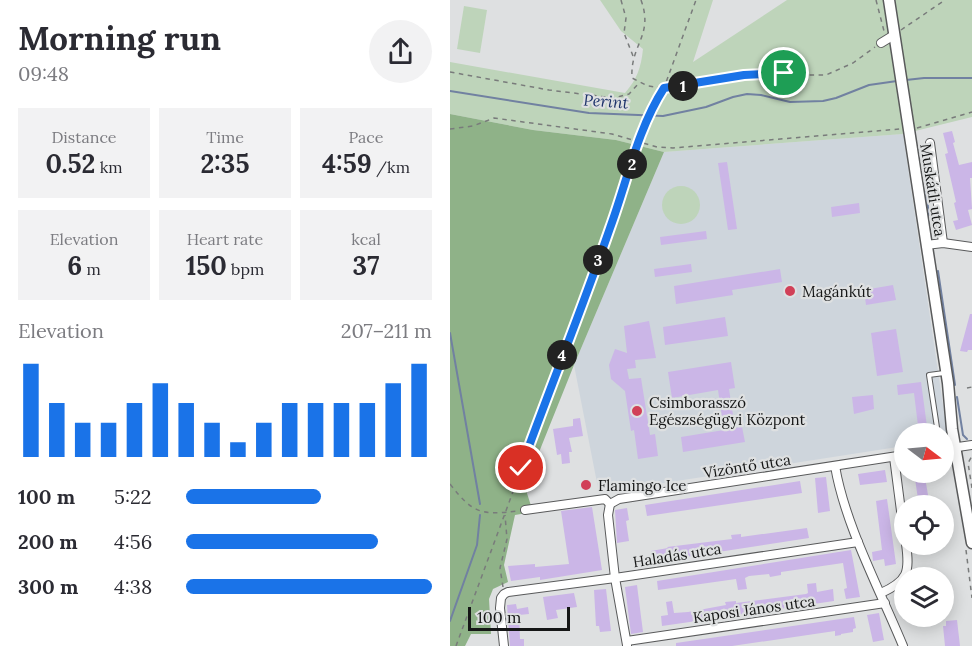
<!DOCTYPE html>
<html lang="en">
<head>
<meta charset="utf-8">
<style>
	:root { --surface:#fff; --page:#f2f2f3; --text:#2b2b33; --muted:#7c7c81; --accent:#1a73e8 }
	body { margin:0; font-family:Lora,serif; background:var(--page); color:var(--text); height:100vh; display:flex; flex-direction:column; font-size:22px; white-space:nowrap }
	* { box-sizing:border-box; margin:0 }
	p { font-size:20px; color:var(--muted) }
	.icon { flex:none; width:33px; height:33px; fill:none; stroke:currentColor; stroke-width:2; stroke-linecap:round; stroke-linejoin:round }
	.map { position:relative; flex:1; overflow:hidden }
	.side { display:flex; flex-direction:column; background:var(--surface); width:450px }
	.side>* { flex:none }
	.needle { width:39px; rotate:106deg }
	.fabs { position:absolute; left:444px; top:423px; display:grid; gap:12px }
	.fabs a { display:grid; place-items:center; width:60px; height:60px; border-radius:50%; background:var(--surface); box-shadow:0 3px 15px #0003; font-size:30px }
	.scale { position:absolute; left:18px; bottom:15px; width:102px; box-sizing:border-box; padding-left:6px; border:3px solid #151616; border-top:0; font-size:16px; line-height:21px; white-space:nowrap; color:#151616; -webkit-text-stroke:4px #dee0e1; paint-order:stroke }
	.pin { position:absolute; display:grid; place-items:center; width:51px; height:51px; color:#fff; margin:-26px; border:3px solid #fff; border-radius:50%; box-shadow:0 2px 6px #0007 }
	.km { position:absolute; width:30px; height:30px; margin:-15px; border-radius:50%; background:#222; color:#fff; font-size:16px; line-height:30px; text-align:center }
	.round { display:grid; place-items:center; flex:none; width:63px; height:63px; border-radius:32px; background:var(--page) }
	.overview { display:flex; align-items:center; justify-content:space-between; height:102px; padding:0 18px }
	h1 { font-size:33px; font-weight:700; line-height:45px }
	.metrics { display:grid; grid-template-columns:repeat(3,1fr); gap:9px; height:102px; padding:6px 18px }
	.metrics div { display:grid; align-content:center; border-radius:0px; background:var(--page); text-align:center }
	.metrics b { font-size:26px; font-weight:700 }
	.metrics small { font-size:16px; font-weight:400 }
	.metrics p { font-size:16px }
	.chart { height:168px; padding:12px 18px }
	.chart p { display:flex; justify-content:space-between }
	.chart svg { width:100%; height:108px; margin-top:6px; stroke:var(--accent); stroke-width:6 }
	ul { padding:0 18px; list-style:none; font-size:20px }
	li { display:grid; grid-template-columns:96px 72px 1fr; align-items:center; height:45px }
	li i { height:15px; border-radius:8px; background:var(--accent) }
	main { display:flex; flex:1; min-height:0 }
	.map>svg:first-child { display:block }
</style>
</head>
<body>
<main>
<section class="side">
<div class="overview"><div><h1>Morning run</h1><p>09:48</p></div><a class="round"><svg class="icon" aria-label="share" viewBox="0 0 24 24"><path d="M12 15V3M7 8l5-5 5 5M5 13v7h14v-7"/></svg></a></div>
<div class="metrics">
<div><p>Distance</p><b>0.52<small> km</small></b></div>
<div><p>Time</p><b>2:35</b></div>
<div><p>Pace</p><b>4:59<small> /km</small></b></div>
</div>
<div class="metrics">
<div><p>Elevation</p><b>6<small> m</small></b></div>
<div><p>Heart rate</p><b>150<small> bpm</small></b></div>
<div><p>kcal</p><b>37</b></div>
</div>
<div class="chart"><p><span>Elevation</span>207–211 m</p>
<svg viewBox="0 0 160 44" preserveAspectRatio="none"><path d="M5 44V6M15 44V22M25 44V30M35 44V30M45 44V22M55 44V14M65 44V22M75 44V30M85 44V38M95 44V30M105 44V22M115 44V22M125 44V22M135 44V22M145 44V14M155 44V6"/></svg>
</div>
<ul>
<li><b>100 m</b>5:22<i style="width:55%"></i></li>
<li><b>200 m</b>4:56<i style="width:78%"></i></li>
<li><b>300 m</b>4:38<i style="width:100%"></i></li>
</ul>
</section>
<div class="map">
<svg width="522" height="646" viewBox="0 0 522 646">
	<rect width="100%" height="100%" fill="#dee0e1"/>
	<path fill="#ced5dc" d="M453,134L498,439L494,440V434H454V446L149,493L124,365L214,152Z"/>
	<g fill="#bed4ba">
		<path d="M150,0H263L243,62L337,0H522V117L453,134L214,152L166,140L83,130L0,114V62L175,93C187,79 191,68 193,49L171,31Z"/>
		<path d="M14,6L37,10L30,53L7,49Z"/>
		<circle cx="231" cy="205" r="19"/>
	</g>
	<path fill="#8fb288" d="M0,114L83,130L166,140L214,152L124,365L75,487L83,512L65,515L54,565L58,582L43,589L39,599L41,634H21L15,646H0Z"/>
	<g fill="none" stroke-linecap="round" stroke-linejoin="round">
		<g stroke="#7181a1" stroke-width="2">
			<path d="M456,80L474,78H522"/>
			<path d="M0,91L139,113L213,116L256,107L283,97L297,94L311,95L340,102L373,101L386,98L419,85L447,81"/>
			<path d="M476,192L479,215"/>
			<path d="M488,271L505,385"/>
			<path d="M0,333L30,504"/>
			<path d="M507,397L513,435L517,439"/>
			<path d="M0,621L27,545L30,515"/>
		</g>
	</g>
	<g fill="#cbb6e7">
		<path d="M502,131L505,142L503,143L509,165L522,162V178H520L522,209L518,210L522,225L506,230L503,221L508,220L504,203L506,202L495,154L498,153L493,133Z"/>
		<path d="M277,162L287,229L278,230L268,163Z"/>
		<path d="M409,203L410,213L382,217L381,207Z"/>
		<path d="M256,231L257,239L211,245L210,237Z"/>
		<path d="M241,264L242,272L205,277L204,269Z"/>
		<path d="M330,269L332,282L282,290L283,295L226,304L224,286Z"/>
		<path d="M443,285L446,300L416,305L414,290Z"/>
		<path d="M520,314H522V350H518L517,352L510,351Z"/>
		<path d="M275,317L278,336L215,345L213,327Z"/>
		<path d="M199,321L206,358L185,360L186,368L177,369L179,379L191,378L200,435L205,434L208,456L188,459L184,430L181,431L175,391L161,379L159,365L165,349L177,353L174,326Z"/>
		<path d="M446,329L453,372L427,376L421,333Z"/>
		<path d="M281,362L285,388L279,389L285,428L292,427L295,442L233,452L231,437L274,430L268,390L222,398L218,372Z"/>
		<path d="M471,382L478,434H469L464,393L448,395L447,385Z"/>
		<path d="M423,395L424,409L404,414L402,397Z"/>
		<path d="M130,418L133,436L119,438L122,452H119L120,463L112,464L111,454L107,455L103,429L123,426V419Z"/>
		<path d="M435,470L437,482L410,485L408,474Z"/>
		<path d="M464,472H474L480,506H469Z"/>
		<path d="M376,477L380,511L368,513L365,478Z"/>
		<path d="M350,481L352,493L197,516L195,505Z"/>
		<path d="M437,499L446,564L435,566L434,559L423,561L422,552L432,550L426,501Z"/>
		<path d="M142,507L152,570L90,580V577L61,581L58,566L85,564V567L119,564L111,511Z"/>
		<path d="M177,508L179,520L176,521L179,541L167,543L165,510Z"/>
		<path d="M357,528L359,538L203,562L201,551L218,548L217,547L282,539L281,535L291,534V537Z"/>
		<path d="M401,550L410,597L396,599L394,589L397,588L393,563L331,572V575L320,577L319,574L299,576L295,578L297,589L288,590L286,579L208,590L207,581Z"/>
		<path d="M366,583L367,592L383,589L384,601L212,626L211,616L218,615L216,602L222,601L224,613L238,612L276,605L275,602L286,601V603L356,594L358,593L357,584Z"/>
		<path d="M187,585L193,632L181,634L175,587Z"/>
		<path d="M156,589L161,631L150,632L149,626H146L144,590Z"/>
		<path d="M124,593L127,607L106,610L108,618L97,620L93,597Z"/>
		<path d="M66,604L67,609L78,607L79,614L69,615L70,639H74V646H60L57,605Z"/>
		<path d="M429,613L434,640L423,642L417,615Z"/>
		<path d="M404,617L406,628L403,629V632L391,634V635L385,636V631L282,646H226V643Z"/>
		<path d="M507,620L510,646H495L493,626H496V621Z"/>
	</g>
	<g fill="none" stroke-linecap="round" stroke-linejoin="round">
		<defs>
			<path id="service" d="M488,434L479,375L494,373"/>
			<g id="minor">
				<path d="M431,43L444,35"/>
				<path d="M480,143L493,243"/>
				<path d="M476,245L493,243L522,247"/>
				<path d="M494,449L522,445"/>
				<path d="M444,457L454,534"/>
				<path d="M385,466C395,525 430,590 453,646"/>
				<path d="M160,504L169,499L454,455"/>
				<path d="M160,504L158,515L165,578L177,645"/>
				<path d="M75,510L155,499L160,504"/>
				<path d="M431,593C458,581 460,572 456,544"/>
				<path d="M177,641L435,603"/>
				<path d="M54,646L50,608L51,598L54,594L58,592L165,578L408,542"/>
			</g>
			<path id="secondary" d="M439,0L498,383L502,429L522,543"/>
		</defs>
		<use href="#service" stroke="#595a5b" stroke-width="6"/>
		<use href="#minor" stroke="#595a5b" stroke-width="10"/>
		<use href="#secondary" stroke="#595a5b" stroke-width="13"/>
		<g stroke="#797b7b" stroke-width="1.5" stroke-dasharray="4.5 4.5" stroke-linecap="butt">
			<path d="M171,0L176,18L174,33L183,56"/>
			<path d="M191,0C204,36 180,44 182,78L198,86L214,88L294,75H376L403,63L425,47"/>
			<path d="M426,0L434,31"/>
			<path d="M451,30L495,0"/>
			<path d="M0,72L99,90L164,98L179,94L189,83"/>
			<path d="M467,128L522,112"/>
			<path d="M0,129L23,126L44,118L162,134L207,147L223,148L450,129"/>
			<path d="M517,388L522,387"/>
			<path d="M494,462L501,466"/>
			<path d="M0,484C23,514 31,515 68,511"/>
			<path d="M522,488L518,463L522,456"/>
			<path d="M516,550L522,598"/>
			<path d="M53,587L50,568L57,539L55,515"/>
			<path d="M6,646L160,229L189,141L205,103L214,88L246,0"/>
		</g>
		<use href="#service" stroke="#fff" stroke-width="4"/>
		<use href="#minor" stroke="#fff" stroke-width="8"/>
		<use href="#secondary" stroke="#fff" stroke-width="10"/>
	</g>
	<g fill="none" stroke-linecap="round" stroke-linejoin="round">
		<defs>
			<path id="route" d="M71,468C100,388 132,309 160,228C177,182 187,130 214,88L294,75L334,73"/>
		</defs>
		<use href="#route" stroke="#fff" stroke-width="12"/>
		<use href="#route" stroke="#1a73e8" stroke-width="8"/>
	</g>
	<g fill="#d14058" stroke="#dee0e1" stroke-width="2">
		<circle cx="340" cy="291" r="6"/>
		<circle cx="187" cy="411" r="6"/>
		<circle cx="136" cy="485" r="6"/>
	</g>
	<g text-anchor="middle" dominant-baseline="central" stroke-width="4.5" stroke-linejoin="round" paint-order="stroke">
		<g font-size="15" fill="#151616" stroke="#dee0e1">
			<text transform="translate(483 190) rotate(81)">Muskátli utca</text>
			<text transform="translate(297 466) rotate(-9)">Vízöntő utca</text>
			<text transform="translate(227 555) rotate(-9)">Haladás utca</text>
			<text transform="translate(304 609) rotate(-8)">Kaposi János utca</text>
		</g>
		<g font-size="15" fill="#151616" stroke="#dee0e1" text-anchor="start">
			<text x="352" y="291">Magánkút</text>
			<text x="199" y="402">Csimborasszó<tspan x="199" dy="17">Egészségügyi Központ</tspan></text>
			<text x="148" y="485">Flamingo Ice</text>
		</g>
		<g font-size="16" font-style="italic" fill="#1d336b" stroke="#dee0e1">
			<text transform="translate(156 101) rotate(4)">Perint</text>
		</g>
	</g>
</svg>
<div class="fabs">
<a><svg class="needle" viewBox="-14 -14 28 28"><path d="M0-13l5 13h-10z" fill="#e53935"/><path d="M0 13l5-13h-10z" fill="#7c7c81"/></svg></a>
<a><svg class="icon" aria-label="locate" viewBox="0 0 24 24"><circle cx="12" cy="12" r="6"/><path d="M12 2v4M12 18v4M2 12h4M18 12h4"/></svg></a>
<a><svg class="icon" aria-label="layers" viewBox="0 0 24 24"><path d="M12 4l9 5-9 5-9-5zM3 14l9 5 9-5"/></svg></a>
</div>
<div class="scale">100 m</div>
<div class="pin" style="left:334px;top:73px;background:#1e9e55"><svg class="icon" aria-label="arrive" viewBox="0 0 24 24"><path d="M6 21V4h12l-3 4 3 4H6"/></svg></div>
<div class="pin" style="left:71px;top:468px;background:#d93025"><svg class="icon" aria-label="check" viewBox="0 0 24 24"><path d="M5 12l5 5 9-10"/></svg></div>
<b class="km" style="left:233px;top:86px">1</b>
<b class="km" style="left:182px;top:164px">2</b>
<b class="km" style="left:148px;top:260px">3</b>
<b class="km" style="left:112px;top:355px">4</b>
</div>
</main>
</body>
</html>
